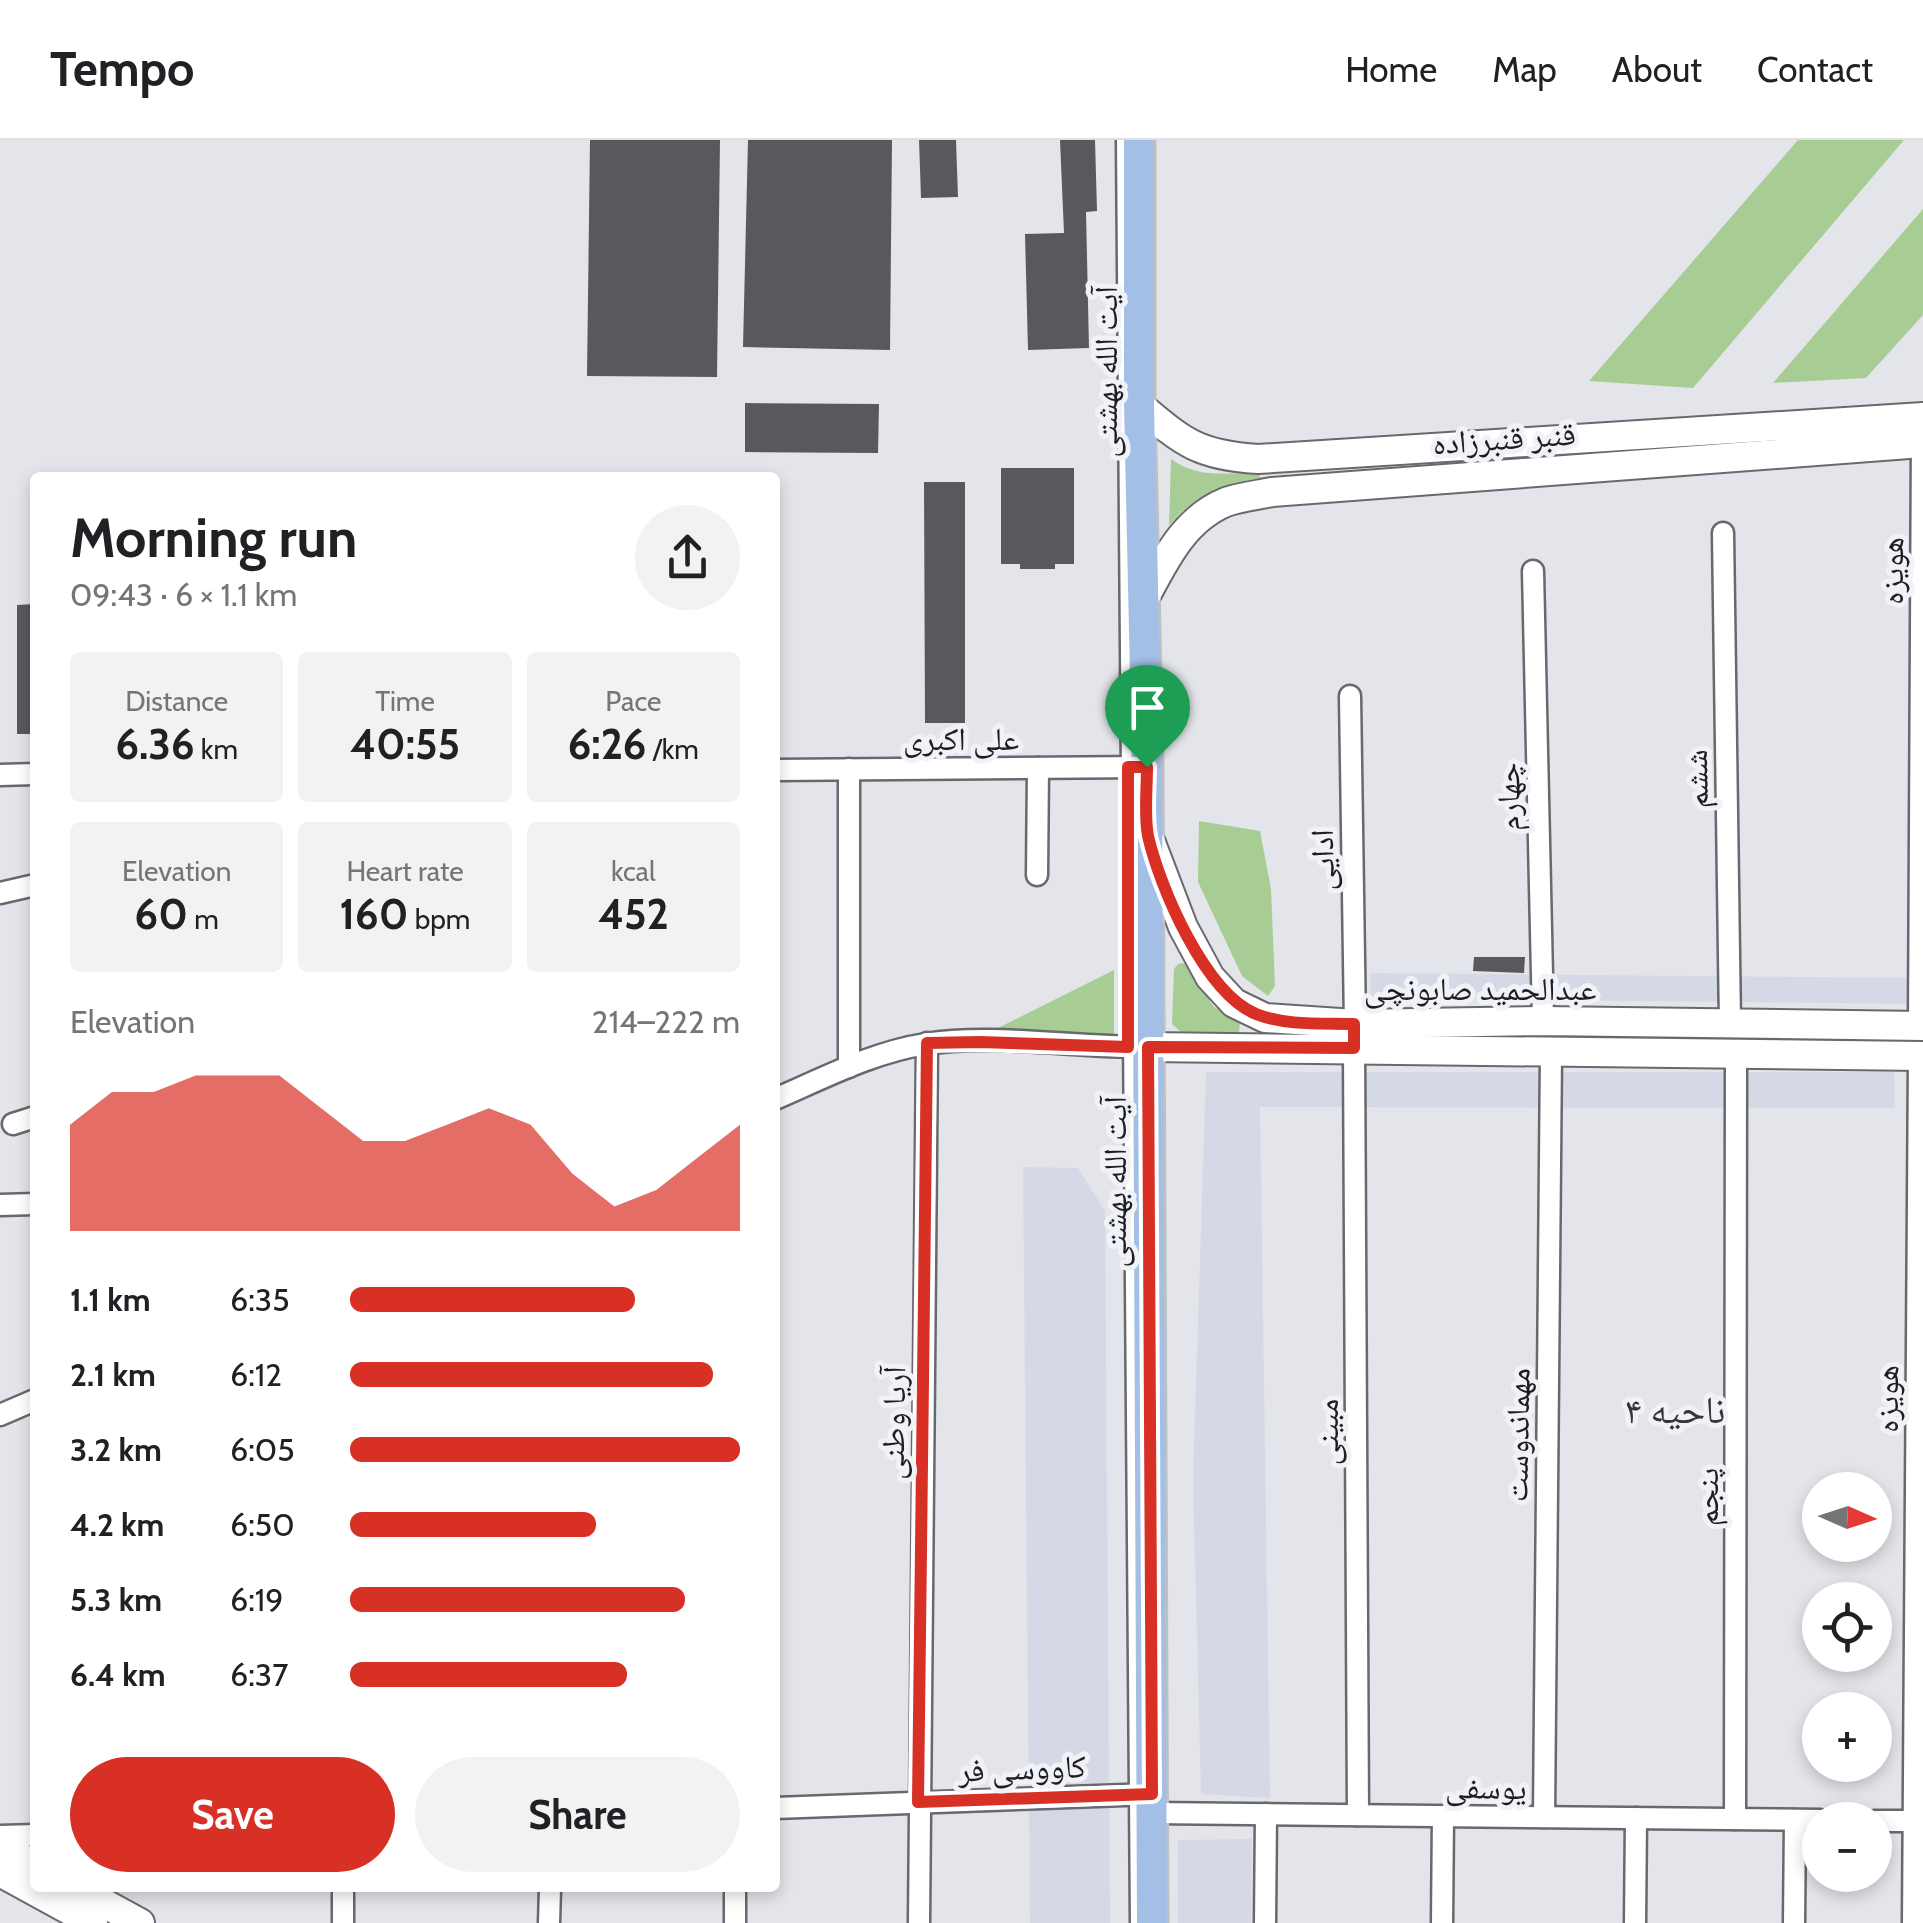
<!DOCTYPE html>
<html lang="en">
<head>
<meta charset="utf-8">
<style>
	:root { --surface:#fff; --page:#f2f2f2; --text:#202124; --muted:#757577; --line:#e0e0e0; --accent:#d93025 }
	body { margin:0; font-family:Cabin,"Noto Naskh Arabic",sans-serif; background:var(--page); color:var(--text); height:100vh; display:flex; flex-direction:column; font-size:38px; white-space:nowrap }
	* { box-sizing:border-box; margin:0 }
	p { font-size:32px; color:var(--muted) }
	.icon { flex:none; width:55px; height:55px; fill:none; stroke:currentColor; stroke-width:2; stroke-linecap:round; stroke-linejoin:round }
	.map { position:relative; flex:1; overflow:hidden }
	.drawer { position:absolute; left:30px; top:332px; width:750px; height:1420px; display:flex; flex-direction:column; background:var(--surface); border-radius:10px; box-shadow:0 5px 15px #0003 }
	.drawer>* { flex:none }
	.needle { width:65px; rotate:93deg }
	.tools { position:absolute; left:1802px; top:1332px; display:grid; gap:20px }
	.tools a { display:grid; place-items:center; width:90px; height:90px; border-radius:50%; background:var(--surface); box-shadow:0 5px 15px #0003; font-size:50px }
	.pin { position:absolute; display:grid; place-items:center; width:85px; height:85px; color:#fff; margin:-102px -42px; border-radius:50% 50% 50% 0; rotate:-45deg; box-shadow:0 0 10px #0007 }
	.pin .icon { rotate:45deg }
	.round { display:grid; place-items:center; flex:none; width:105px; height:105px; border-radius:52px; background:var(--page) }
	.overview { display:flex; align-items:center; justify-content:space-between; height:170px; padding:0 40px }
	h1 { font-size:55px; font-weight:700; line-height:75px }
	.figures { display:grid; grid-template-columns:repeat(3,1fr); gap:15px; height:170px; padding:10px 40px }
	.figures div { display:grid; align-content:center; border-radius:10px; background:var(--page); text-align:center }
	.figures b { font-size:42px; font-weight:700 }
	.figures small { font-size:28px; font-weight:400 }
	.figures p { font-size:28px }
	.chart { height:280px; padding:20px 40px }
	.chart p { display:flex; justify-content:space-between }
	.chart svg { width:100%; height:180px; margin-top:10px; fill:var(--accent); opacity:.7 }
	.cta { display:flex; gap:20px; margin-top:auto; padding:20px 40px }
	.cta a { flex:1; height:115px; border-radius:60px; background:var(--accent); color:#fff; font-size:40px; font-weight:700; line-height:115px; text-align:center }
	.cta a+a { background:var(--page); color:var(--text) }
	ul { padding:0 40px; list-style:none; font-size:32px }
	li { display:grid; grid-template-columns:160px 120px 1fr; align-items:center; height:75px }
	li i { height:25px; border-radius:12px; background:var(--accent) }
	header { display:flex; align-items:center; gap:60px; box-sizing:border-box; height:140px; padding:0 50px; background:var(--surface); border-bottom:2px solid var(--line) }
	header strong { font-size:48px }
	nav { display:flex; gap:55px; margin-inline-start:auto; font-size:35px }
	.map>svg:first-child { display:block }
</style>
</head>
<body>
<header>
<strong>Tempo</strong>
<nav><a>Home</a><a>Map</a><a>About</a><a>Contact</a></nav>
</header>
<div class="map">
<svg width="1923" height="1783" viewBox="0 0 1923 1783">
	<rect width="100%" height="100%" fill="#e3e5ea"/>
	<g fill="#d4d9e5">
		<path d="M1371,833L1923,838V864L1370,858Z"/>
		<path d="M1206,932H1894L1895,968L1260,967L1270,1658L1201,1654L1193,1340Z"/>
		<path d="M1023,1027L1078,1028L1105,1071L1110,1783H1030Z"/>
		<path d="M1252,1699L1251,1783H1178V1700Z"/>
	</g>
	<g fill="#a7cd94">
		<path d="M1798,0H1904L1693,248L1589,241Z"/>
		<path d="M1923,69V175L1866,238L1773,243Z"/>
		<path d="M1171,319C1197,339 1228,333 1260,332V338C1223,344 1192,356 1169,386Z"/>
		<path d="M1199,681L1260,691L1271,749L1275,846L1268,856L1242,836L1198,742Z"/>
		<path d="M1184,823L1214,867L1240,881L1239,894L1181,892L1172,884L1174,829L1178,824Z"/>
		<path d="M1114,830V898L999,895L998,888Z"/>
	</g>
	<g fill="#59585d">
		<path d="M590,0H720L717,237L587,236Z"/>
		<path d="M748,0H892L890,210L743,207Z"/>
		<path d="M919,0H956L958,57L921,58Z"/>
		<path d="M1060,0H1095L1097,71L1086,72L1089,208L1028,210L1025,94L1064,93Z"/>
		<path d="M745,263L879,264L878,313L745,312Z"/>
		<path d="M1001,328H1074V424H1055V429H1020V424H1001Z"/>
		<path d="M924,342H965V583H925Z"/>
		<path d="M35,464V594H17V465Z"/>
		<path d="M1474,817H1525L1524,833L1473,831Z"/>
	</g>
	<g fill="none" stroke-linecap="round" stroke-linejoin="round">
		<defs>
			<path id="lane" d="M1122,0L1136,1783"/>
			<g id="street">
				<path d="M1723,393L1730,884"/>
				<path d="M1533,431L1543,881"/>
				<path d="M1350,556L1355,884"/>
				<path d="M775,630L1147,627"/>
				<path d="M0,635L35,634"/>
				<path d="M1037,735L1038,628"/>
				<path d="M0,753L35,745"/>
				<path d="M1919,886L1922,294"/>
				<path d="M1354,908L1358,1675"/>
				<path d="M849,927V629"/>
				<path d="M775,959C824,938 873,912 926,904C992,893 1078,908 1148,907"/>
				<path d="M13,984L35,977"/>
				<path d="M0,1065L35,1064"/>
				<path d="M0,1275L35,1260"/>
				<path d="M775,1668L1152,1654"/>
				<path d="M1151,1673L1820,1680"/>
				<path d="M1544,1677L1551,913"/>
				<path d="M1735,1679L1736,915"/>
				<path d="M1875,1681H1914"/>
				<path d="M0,1696L35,1695"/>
				<path d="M343,1783V1748"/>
				<path d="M549,1783L550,1748"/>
				<path d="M735,1783V1748"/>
				<path d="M919,1783L927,903"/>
				<path d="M1265,1783L1266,1674"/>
				<path d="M1442,1783L1443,1676"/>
				<path d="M1635,1783L1636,1678"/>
				<path d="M1794,1783L1795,1680"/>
				<path d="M1913,1783L1919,916"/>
			</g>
			<g id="secondary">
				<path d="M1139,265C1184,303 1198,315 1258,319L1923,277"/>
				<path d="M1142,463C1163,424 1182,380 1226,362C1240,357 1258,355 1272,352L1923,303"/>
				<path d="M1151,703L1183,787L1210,837L1234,863L1265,878L1355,884L1543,881L1923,886"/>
				<path d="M1148,907L1923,916"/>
				<path d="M0,1705L35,1725"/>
				<path d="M0,1732L93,1783"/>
				<path d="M76,1748L140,1783"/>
			</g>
			<path id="primary" d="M1139,0V265L1147,627L1152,1783"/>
		</defs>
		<use href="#lane" stroke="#68696e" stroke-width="15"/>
		<use href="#street" stroke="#68696e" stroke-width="25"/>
		<use href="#secondary" stroke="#68696e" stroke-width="32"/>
		<use href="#primary" stroke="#c0c0c1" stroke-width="35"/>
		<use href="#lane" stroke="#fff" stroke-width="10"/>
		<use href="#street" stroke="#fff" stroke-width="20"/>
		<use href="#secondary" stroke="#fff" stroke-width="28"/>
		<use href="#primary" stroke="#a4bfe5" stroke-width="30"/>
	</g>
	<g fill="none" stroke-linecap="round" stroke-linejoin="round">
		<defs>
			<path id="route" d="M1128,627H1147C1147,649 1144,675 1148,696C1160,748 1205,853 1256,874C1286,886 1323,883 1354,884V908L1148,907L1152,1654L918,1662L927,903L980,902L1128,907Z"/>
		</defs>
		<use href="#route" stroke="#fff" stroke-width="20"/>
		<use href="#route" stroke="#d93025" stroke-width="12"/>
	</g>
	<g text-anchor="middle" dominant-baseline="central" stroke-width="10" stroke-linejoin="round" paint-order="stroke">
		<g font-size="32" fill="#1d1e20" stroke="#f0f2f7">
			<text transform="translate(1105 232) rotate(-90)">آیت الله بهشتی</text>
			<text transform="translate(1504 298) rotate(-4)">قنبر قنبرزاده</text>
			<text transform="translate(1891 431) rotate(-90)">هویزه</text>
			<text x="961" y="598">علی‌ اکبری</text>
			<text transform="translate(1696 639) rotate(-91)">ششم</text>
			<text transform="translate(1508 657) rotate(-91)">چهارم</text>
			<text transform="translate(1322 720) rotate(-91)">ادایی</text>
			<text x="1480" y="848">عبدالحمید صابونچی</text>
			<text transform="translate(1114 1042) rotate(-90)">آیت الله بهشتی</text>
			<text transform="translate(1886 1259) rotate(-90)">هویزه</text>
			<text transform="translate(893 1283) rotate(-89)">آریا وطنی</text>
			<text transform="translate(1326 1292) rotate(-90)">مبینی</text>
			<text transform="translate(1517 1295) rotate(-89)">مهماندوست</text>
			<text transform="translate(1706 1357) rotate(-90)">پنجم</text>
			<text transform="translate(1022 1628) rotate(-2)">کاووسی فر</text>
			<text transform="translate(1486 1647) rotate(1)">یوسفی</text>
		</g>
		<g font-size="38" fill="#35363a" stroke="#f0f2f7">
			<text x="1675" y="1269">ناحیه ۴</text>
		</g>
	</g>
</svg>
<div class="tools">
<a><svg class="needle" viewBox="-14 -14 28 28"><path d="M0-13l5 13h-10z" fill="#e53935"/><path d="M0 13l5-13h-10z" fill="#757577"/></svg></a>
<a><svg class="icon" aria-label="locate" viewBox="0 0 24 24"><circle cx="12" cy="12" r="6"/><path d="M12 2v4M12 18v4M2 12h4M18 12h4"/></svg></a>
<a>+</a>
<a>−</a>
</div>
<div class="pin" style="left:1147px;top:627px;background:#1e9e55"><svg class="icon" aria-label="arrive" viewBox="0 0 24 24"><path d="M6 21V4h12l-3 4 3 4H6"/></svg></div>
<section class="drawer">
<div class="overview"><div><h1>Morning run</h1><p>09:43 · 6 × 1.1 km</p></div><a class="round"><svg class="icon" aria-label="share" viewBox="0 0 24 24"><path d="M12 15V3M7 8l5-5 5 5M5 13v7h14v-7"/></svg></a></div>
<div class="figures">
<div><p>Distance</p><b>6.36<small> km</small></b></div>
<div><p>Time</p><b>40:55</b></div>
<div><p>Pace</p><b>6:26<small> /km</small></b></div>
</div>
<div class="figures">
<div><p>Elevation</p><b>60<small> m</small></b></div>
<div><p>Heart rate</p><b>160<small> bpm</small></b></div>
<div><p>kcal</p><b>452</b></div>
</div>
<div class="chart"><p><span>Elevation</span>214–222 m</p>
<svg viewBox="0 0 160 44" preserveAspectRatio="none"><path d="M0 44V18L10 10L20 10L30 6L40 6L50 6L60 14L70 22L80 22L90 18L100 14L110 18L120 30L130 38L140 34L150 26L160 18V44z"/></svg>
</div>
<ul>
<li><b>1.1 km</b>6:35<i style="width:73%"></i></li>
<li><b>2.1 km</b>6:12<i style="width:93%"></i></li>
<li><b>3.2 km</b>6:05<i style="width:100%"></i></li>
<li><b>4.2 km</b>6:50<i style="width:63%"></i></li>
<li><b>5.3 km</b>6:19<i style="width:86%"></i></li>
<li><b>6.4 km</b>6:37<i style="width:71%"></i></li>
</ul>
<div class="cta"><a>Save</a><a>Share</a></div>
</section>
</div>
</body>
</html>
